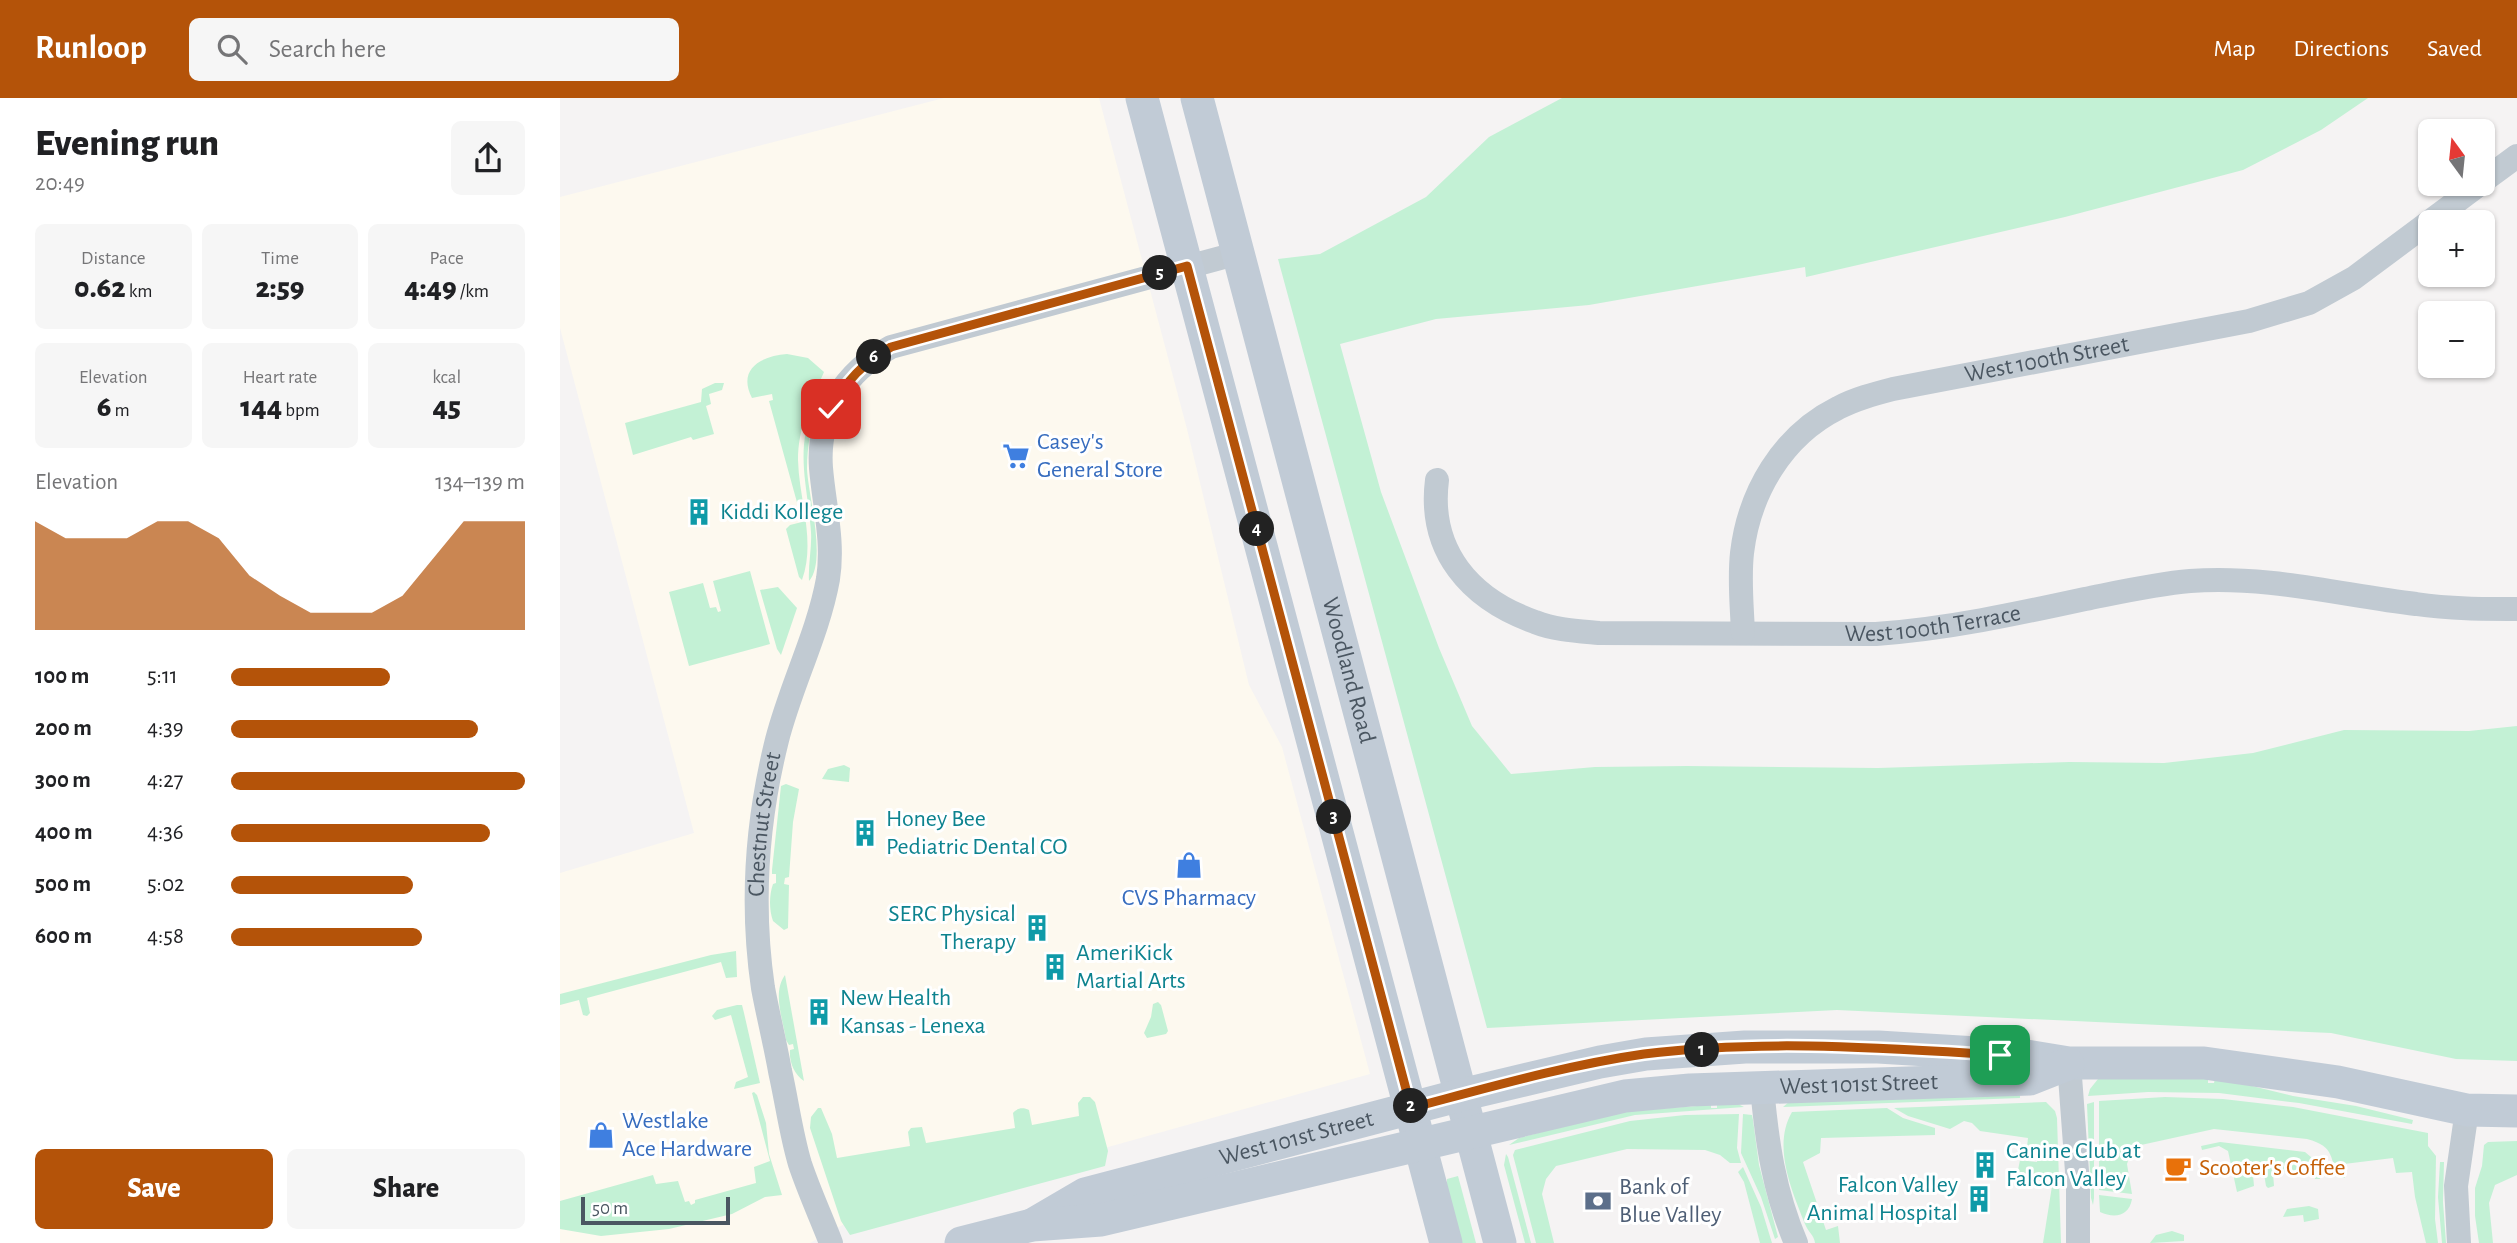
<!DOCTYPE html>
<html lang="en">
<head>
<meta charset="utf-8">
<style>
	:root { --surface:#fff; --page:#f6f6f6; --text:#202124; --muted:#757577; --accent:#b45309 }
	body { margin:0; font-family:"Alegreya Sans",sans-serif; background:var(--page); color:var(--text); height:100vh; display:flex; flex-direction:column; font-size:26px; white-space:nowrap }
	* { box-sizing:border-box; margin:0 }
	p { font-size:23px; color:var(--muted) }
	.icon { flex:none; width:38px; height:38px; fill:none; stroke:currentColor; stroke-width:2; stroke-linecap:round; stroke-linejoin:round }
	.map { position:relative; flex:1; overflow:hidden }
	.drawer { display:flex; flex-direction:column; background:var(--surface); width:560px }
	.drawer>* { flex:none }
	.needle { width:46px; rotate:345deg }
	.controls { position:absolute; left:1858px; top:21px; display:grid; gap:14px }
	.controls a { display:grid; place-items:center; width:77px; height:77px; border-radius:10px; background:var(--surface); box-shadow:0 2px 5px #0004; font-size:35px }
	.scale { position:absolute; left:21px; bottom:18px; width:149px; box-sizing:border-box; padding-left:7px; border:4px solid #4a5661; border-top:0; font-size:19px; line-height:24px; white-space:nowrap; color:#4a5661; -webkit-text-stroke:5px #fff; paint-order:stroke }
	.pin { position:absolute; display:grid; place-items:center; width:60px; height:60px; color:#fff; margin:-30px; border-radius:14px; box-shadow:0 4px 10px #0006 }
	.km { position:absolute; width:35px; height:35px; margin:-18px; border-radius:50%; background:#222; color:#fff; font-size:19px; line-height:35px; text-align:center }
	.round { display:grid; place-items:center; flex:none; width:74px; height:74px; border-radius:10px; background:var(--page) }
	.headline { display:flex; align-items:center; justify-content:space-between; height:119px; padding:0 35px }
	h1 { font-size:38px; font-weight:800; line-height:52px }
	.figures { display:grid; grid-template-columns:repeat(3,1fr); gap:10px; height:119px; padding:7px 35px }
	.figures div { display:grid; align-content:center; border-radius:10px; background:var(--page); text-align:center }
	.figures b { font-size:30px; font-weight:800 }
	.figures small { font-size:19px; font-weight:400 }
	.figures p { font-size:19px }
	.chart { height:196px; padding:14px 35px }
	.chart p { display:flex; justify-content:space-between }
	.chart svg { width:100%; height:126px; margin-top:7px; fill:var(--accent); opacity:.7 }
	.button { display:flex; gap:14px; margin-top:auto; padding:14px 35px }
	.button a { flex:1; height:80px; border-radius:10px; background:var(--accent); color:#fff; font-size:28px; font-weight:800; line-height:80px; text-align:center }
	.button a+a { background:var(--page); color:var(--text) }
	ul { padding:0 35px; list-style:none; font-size:23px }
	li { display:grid; grid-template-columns:112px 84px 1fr; align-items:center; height:52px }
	li i { height:18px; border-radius:9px; background:var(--accent) }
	header { display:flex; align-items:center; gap:42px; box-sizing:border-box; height:98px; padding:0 35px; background:var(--accent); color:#fff }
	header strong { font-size:33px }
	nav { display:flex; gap:38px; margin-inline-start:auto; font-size:24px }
	.search { width:490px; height:63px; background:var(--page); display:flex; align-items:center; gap:18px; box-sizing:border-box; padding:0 24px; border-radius:10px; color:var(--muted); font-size:26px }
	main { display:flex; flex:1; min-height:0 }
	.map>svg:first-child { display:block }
</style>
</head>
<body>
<header>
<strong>Runloop</strong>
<div class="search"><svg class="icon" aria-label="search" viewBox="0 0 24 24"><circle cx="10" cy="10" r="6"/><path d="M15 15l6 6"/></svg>Search here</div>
<nav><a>Map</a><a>Directions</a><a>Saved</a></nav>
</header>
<main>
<section class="drawer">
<div class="headline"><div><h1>Evening run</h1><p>20:49</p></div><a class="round"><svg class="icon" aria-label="share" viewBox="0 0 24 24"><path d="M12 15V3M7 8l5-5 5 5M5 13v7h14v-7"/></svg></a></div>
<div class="figures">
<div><p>Distance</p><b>0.62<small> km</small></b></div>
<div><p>Time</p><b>2:59</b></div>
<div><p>Pace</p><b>4:49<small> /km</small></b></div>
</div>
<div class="figures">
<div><p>Elevation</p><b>6<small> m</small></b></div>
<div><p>Heart rate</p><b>144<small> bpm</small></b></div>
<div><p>kcal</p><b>45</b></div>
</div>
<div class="chart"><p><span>Elevation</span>134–139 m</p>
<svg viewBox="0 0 160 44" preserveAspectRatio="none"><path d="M0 44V6L10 12L20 12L30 12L40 6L50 6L60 12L70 25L80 32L90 38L100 38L110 38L120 32L130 19L140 6L150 6L160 6V44z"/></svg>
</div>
<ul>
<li><b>100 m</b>5:11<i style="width:54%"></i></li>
<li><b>200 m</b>4:39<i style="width:84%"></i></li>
<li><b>300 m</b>4:27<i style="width:100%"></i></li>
<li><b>400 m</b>4:36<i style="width:88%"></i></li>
<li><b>500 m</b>5:02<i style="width:62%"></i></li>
<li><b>600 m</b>4:58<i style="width:65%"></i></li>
</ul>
<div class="button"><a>Save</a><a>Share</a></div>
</section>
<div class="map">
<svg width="1957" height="1145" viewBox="0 0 1957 1145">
	<rect width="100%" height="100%" fill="#f5f3f3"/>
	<path fill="#fdf9ef" d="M384,0H539L627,331L689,587L722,649L810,976L297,1119L250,1145H0V775L134,735L0,230V99Z"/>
	<g fill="#c3f1d5">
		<path d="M1002,0H1808L1761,32L1683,72L1505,119L1246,179L1245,169L1029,207L876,221L780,246L821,394L879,550L912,628L951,676L1035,669L1127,668L1318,670L1509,664L1604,665L1693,655L1784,632L1909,633L1957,628V963L1896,961L1771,935L1277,912L927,930L718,161L760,156L866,99L929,39Z"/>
		<path d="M227,256L248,260L264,274C251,303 238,329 238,362C239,402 256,443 242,482L239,479L226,431L230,427L242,424L239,415L243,413L241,407L238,408L209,303L213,302L212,296L192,300C177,271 201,258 227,256Z"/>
		<path d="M155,285H164L162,292L149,296L151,306L146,308L154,336L133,342L131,339L73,357L65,325L141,304L142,291Z"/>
		<path d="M256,301L259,302C252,325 247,346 247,371C248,396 267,463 249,483C248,466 252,450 251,434C247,381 234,353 256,301Z"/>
		<path d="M190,473L210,546L129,568L109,494L143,485L150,510L156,509L158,514L161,513L153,483Z"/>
		<path d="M218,489L237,510L221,557L217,551L200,492Z"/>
		<path d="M284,667L290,670L289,684L262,681L268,671Z"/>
		<path d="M226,686L239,691L233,724L229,779L225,780L224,786L229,787L228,830L224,832L213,823C209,812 209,797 213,786L216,785V776H212V772L221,688Z"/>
		<path d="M176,853L177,879L166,880L161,864L27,900L30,915L27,918L23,917L19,902L0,907V896L151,857Z"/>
		<path d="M225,877L244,983C234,976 229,964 230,952L234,951L233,946L229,947L226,942C223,921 212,895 225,877Z"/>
		<path d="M598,904L601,907L608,933L606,936L587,940L584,935L591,919L593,906Z"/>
		<path d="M177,907H182L184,915L200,985L174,991L176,984L188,979L171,917L155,922L152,918L157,912Z"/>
		<path d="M1648,980V985H1654L1655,980H1659L1733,998L1796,1008L1853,1022L1852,1026L1739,1005L1659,995L1588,994L1528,998L1530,991L1538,981Z"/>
		<path d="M194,994L197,997L206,1025L209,1056L222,1097L205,1099L172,1116L109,1131L41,1138L0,1131V1103L93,1077L96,1086L118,1083L125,1104L129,1103L131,1107L135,1105V1102L196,1085L194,1069L210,1063L192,995Z"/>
		<path d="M1460,995V1000L1223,1009L1229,1004Z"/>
		<path d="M523,999H530L535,1004L548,1053L545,1068L290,1137L281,1123L250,1030L251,1019L258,1010H261L272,1036L277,1060L350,1048L348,1034L351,1030L362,1029L366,1045L455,1030L453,1015C457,1010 463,1009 469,1012L472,1027L519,1018L518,1005Z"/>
		<path d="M1605,999L1663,1001L1733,1009L1868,1035V1048L1876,1058L1875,1121L1878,1145H1866L1855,1099L1852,1074L1836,1075L1833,1060L1784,1066L1785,1080H1780C1768,1061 1777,1049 1747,1041L1654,1031L1581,1047L1570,1057L1567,1066L1572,1096L1539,1092V1003Z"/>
		<path d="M1486,1004L1495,1013L1497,1020L1501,1145H1483L1492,1088L1484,1084V1077L1470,1076L1468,1089L1455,1087L1460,1062L1477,1064L1479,1051L1467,1049L1468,1040L1420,1033L1412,1025L1404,1023L1390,1031L1348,1018L1334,1010Z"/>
		<path d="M1534,1004V1100L1533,1107L1531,1100L1527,1006Z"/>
		<path d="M1157,1006H1178L1184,1009L1075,1017L949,1047L959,1040L1054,1014L1151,1007V1010H1157Z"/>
		<path d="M1327,1010L1343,1020L1375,1030V1037L1261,1040L1260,1055L1243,1064L1266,1132L1278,1128L1280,1145H1255C1254,1137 1248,1134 1245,1126C1232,1093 1212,1048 1232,1014Z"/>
		<path d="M1179,1016L1177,1050L1181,1065H1170L1160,1057L1145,1052L1067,1051L996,1068L986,1081L982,1096L994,1145H976L953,1057L955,1052L1070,1023L1125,1017Z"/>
		<path d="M1183,1016L1192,1017L1193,1022L1199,1067L1218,1139L1215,1141L1201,1099L1181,1055Z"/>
		<path d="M1957,1043V1077L1935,1087L1929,1105L1933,1145H1919L1915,1118V1090L1922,1068L1924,1047L1928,1044Z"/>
		<path d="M1660,1044L1745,1054L1758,1065L1760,1081H1755L1753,1070L1713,1075L1714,1088L1708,1090L1706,1088L1704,1076L1693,1077L1694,1088L1677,1094L1668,1053L1659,1048L1642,1052L1641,1048Z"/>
		<path d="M946,1056L948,1059L971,1145H965L944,1067Z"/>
		<path d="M1880,1064H1884L1883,1104L1886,1145H1882L1878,1099Z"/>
		<path d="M1183,1069L1201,1109L1212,1145H1200L1184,1084L1178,1074Z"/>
		<path d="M898,1078L916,1145H899L887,1089V1081Z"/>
		<path d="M1539,1097L1572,1101C1569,1118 1555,1121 1540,1114Z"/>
		<path d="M1749,1108L1758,1111L1759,1121L1744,1124L1743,1117L1723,1119L1727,1111Z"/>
		<path d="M1612,1133L1624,1137V1143L1590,1145L1596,1137Z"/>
	</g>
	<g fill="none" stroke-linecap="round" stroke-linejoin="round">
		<g stroke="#c1cad2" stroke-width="24">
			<path d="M1923,83L1957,58"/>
			<path id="s1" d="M877,382C868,453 910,501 975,524C995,532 1017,533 1039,535L1316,536C1387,531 1456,516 1525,501C1560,494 1595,486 1630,483C1706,477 1781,497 1856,506C1890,511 1923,511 1957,511"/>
			<path id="s2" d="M1183,535C1182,509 1179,482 1182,455C1189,395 1222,338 1278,310C1295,301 1314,296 1333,291L1689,223L1749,205L1794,180L1920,86"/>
			<path d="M1509,965L1518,1087V1145"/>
			<path d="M1202,989C1207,1045 1214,1093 1236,1145"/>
			<path id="s3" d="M271,1145C261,1119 249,1093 240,1066C231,1036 227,1004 220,973C215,945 208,917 203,890C191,808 197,722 217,642C231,587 258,536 268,481C274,443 264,407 261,370C257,316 285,274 331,249L679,155"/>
			<path d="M1899,1145L1896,1088L1907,1012"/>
		</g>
		<g stroke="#c1cbd6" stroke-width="33">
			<path d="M582,0L886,1145"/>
			<path id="s4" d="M637,0L940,1145"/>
			<path id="s5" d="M472,1127L525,1096L901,997L1040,964L1086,956L1185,949H1318L1466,958L1509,965H1644L1778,984L1907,1012L1957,1013"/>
			<path id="s6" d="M401,1145L472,1127L541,1122L1065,998L1130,992L1470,981L1508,966"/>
		</g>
	</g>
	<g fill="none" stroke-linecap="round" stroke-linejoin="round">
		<defs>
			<path id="route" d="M271,311C286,283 303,265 331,249L627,168L851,1010C927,990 1007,967 1084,956C1202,941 1322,950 1440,957"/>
		</defs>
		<use href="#route" stroke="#fff" stroke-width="14"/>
		<use href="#route" stroke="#b45309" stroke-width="9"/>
	</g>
	<defs>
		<symbol id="supermarket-bare" viewBox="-9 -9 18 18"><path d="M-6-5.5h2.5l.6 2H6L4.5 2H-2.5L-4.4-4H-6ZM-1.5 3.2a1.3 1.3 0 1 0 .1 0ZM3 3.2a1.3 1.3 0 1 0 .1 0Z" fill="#3f7fe0" stroke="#fff" stroke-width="2.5" paint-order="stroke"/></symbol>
		<symbol id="building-bare" viewBox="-9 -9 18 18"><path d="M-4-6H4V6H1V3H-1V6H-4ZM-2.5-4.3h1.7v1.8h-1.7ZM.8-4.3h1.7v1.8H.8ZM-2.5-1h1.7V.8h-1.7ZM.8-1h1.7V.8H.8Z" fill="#0f9aa8" stroke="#fff" stroke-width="2.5" paint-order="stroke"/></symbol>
		<symbol id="shop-bare" viewBox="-9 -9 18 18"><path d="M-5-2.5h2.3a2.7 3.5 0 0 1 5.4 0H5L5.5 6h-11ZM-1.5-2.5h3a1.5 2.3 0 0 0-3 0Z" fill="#3f7fe0" stroke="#fff" stroke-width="2.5" paint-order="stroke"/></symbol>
		<symbol id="cafe-bare" viewBox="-9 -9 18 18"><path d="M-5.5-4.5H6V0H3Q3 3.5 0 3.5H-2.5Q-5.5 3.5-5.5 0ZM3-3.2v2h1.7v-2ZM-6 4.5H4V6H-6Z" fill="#e8710a" stroke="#fff" stroke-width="2.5" paint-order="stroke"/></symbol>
		<symbol id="bank-bare" viewBox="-9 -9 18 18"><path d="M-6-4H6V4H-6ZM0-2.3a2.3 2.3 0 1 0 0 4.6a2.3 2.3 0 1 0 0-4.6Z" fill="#5c6f8a" stroke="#fff" stroke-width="2.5" paint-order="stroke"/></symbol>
	</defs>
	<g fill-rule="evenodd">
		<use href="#supermarket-bare" x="437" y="339" width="38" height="38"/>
		<use href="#building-bare" x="120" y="395" width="38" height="38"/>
		<use href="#building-bare" x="286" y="716" width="38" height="38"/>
		<use href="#shop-bare" x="610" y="748" width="38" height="38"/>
		<use href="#building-bare" x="458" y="811" width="38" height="38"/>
		<use href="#building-bare" x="476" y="850" width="38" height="38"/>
		<use href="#building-bare" x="240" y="895" width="38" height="38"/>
		<use href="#shop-bare" x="22" y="1018" width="38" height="38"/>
		<use href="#building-bare" x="1406" y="1048" width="38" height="38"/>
		<use href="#cafe-bare" x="1599" y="1051" width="38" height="38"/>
		<use href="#building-bare" x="1400" y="1082" width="38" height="38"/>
		<use href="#bank-bare" x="1019" y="1084" width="38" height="38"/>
	</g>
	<g text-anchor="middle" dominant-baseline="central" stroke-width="6" stroke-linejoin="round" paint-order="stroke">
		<g font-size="24" fill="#4a5661" stroke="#fff">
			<text stroke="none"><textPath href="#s2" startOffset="476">West 100th Street</textPath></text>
			<text stroke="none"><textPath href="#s1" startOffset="588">West 100th Terrace</textPath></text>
			<text stroke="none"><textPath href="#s4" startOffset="592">Woodland Road</textPath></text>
			<text stroke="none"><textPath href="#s3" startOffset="429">Chestnut Street</textPath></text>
			<text stroke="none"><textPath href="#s6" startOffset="915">West 101st Street</textPath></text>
			<text stroke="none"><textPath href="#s5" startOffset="280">West 101st Street</textPath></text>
		</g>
		<g font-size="24" fill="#366cbe" stroke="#fff" text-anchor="start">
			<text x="477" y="344">Casey's<tspan x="477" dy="28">General Store</tspan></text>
			<text x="629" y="800" text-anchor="middle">CVS Pharmacy</text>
			<text x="62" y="1023">Westlake<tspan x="62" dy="28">Ace Hardware</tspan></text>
		</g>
		<g font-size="24" fill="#0d838f" stroke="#fff" text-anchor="start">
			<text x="160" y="414">Kiddi Kollege</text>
			<text x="326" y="721">Honey Bee<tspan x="326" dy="28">Pediatric Dental CO</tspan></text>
			<text x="456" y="816" text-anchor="end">SERC Physical<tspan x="456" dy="28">Therapy</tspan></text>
			<text x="516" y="855">AmeriKick<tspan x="516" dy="28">Martial Arts</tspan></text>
			<text x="280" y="900">New Health<tspan x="280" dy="28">Kansas - Lenexa</tspan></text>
			<text x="1446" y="1053">Canine Club at<tspan x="1446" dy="28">Falcon Valley</tspan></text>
			<text x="1398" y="1087" text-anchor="end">Falcon Valley<tspan x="1398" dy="28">Animal Hospital</tspan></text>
		</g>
		<g font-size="24" fill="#c56008" stroke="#fff" text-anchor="start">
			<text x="1639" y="1070">Scooter's Coffee</text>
		</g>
		<g font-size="24" fill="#4e5e75" stroke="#fff" text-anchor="start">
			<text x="1059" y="1089">Bank of<tspan x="1059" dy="28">Blue Valley</tspan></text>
		</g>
	</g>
</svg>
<div class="controls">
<a><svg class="needle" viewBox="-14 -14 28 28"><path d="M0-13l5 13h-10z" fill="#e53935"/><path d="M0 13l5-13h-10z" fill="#757577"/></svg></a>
<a>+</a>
<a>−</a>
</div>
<div class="scale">50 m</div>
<div class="pin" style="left:1440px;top:957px;background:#1e9e55"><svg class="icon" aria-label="arrive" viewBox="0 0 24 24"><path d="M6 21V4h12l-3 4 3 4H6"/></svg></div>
<div class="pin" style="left:271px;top:311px;background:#d93025"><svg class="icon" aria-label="check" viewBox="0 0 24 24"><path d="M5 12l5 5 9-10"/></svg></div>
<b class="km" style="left:1142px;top:952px">1</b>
<b class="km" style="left:851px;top:1008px">2</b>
<b class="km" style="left:774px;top:719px">3</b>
<b class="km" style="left:697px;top:431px">4</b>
<b class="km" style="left:600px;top:175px">5</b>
<b class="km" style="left:314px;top:259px">6</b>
</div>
</main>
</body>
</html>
